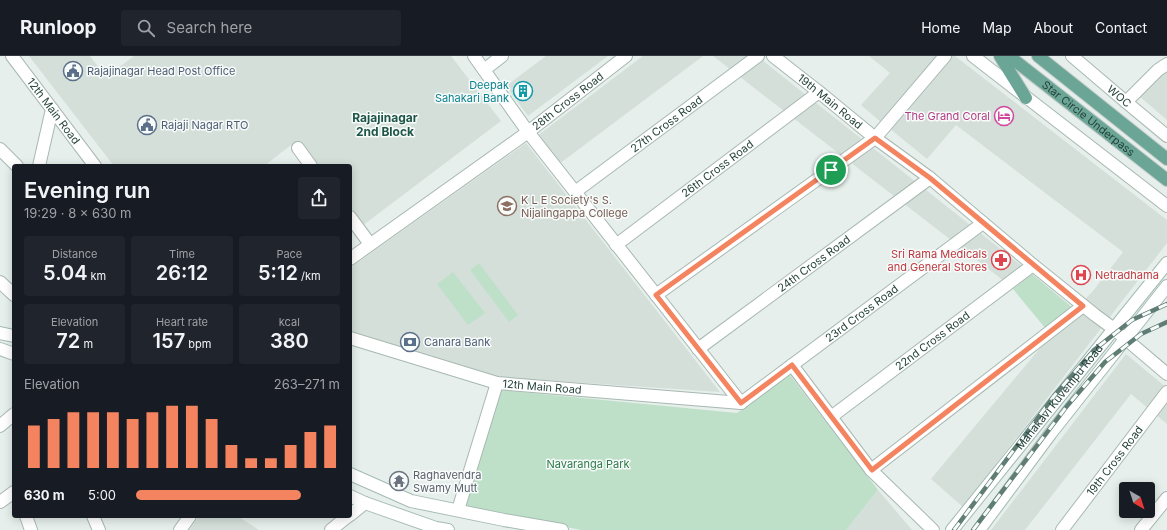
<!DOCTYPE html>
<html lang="en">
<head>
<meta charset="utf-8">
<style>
	:root { --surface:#171b24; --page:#20242c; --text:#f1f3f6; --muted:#9ea1a6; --line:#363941; --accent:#f4845f }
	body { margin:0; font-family:Inter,sans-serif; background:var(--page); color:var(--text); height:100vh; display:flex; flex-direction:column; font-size:15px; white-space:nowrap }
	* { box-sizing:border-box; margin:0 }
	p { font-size:13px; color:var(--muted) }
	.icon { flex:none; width:22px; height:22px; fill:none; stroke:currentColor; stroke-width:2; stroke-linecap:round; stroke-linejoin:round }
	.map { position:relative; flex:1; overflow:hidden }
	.panel { position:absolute; left:12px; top:108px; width:340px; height:354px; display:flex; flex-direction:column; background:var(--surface); border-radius:4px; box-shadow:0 2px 10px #0003 }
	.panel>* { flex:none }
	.needle { width:26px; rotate:141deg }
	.controls { position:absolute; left:1119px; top:426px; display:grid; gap:8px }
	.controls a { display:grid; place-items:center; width:36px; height:36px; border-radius:4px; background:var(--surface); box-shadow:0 2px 10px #0003; font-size:20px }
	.pin { position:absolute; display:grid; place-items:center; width:34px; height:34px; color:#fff; margin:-17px; border:2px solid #fff; border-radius:50%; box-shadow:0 1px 4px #0007 }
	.round { display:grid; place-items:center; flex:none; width:42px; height:42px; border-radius:4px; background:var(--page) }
	.head { display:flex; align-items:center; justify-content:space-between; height:68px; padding:0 12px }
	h1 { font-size:22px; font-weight:600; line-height:30px }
	.stats { display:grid; grid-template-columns:repeat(3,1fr); gap:6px; height:68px; padding:4px 12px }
	.stats div { display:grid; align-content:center; border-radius:4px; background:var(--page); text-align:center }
	.stats b { font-size:20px; font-weight:600 }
	.stats small { font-size:11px; font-weight:400 }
	.stats p { font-size:11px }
	.chart { height:112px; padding:8px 12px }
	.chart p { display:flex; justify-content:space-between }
	.chart svg { width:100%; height:72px; margin-top:4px; stroke:var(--accent); stroke-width:6 }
	ul { padding:0 12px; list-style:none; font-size:13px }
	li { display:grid; grid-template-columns:64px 48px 1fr; align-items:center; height:30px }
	li i { height:10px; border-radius:5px; background:var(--accent) }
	header { display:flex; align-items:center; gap:24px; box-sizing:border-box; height:56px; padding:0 20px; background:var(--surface); border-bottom:1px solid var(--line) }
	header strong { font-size:19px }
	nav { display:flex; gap:22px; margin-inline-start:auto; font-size:14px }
	.search { width:280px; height:36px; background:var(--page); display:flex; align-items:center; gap:10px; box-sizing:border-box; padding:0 14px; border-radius:4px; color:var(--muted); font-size:15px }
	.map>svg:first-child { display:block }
</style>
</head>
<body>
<header>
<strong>Runloop</strong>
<div class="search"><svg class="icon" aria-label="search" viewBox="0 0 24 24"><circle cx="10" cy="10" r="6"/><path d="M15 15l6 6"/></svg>Search here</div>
<nav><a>Home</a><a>Map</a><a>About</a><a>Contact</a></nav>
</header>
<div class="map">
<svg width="1167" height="474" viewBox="0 0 1167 474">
	<rect width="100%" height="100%" fill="#e6efeb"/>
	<g fill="#d4dfda">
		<path d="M29,0H90L106,21L134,0H451L501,65L354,176L350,170V110H306L291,89L264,110H114Z"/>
		<path d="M546,0H608L528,60L506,30Z"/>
		<path d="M643,0H703L559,108L537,80Z"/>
		<path d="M713,0H757L1032,218L1013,232Z"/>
		<path d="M869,0H941L882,67L861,49L890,17Z"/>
		<path d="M949,0H955L1167,164V187L963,451L931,423L1056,273L1093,235L1123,196L956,69L927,103L889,72Z"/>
		<path d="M1167,14V64L1138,39Z"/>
		<path d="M526,87L720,336L496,321L350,275V212Z"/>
		<path d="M1126,298L1167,332V368L1131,338L1025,474H991Z"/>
		<path d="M878,434L912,474H846Z"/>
		<path d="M199,460H237L259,474H189Z"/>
	</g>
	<g fill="#bfe0c8">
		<path d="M479,207L518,259L509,266L470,214Z"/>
		<path d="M453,216L485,257L468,269L437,228Z"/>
		<path d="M1032,218L1073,252L1046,273L1013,233Z"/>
		<path d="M790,319L878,434L846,474H581L466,450L501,334L737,357Z"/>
	</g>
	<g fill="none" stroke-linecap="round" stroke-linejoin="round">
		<defs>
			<g id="minor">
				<path d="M484,14L502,0"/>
				<path d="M1126,46L1158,14L1167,8"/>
				<path d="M528,76L741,347"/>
				<path d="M298,92L311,110"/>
				<path d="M0,93L17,110"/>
				<path d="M39,110L52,53"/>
				<path id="s1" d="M575,136L758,0"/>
				<path d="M350,161L370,188"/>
				<path id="s2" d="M616,189L819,36"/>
				<path d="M0,226L14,239"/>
				<path d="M656,239L875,82L945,0"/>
				<path id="s3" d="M698,293L930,122"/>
				<path d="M792,309L871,414L933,474"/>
				<path id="s4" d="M831,361L1033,209"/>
				<path d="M0,370L14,358"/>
				<path d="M871,414L1083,250"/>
				<path d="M0,446L14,436"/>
				<path d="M458,454L497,327"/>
				<path d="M350,459L365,447"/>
				<path d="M26,460L31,474"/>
				<path d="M93,460L99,474"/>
				<path d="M180,474L190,460"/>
				<path d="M331,474L348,460"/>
				<path id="s5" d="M1062,474L1167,336"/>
				<path d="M1141,474L1167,442"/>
			</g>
			<g id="tertiary">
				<path id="s6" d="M12,0L95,110"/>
				<path d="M474,0L528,76"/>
				<path id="s7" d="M773,0L819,36L875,82L930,122L1033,209L1095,259L1114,273L1167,318"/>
				<path d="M973,0L1167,150"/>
				<path id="s8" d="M1072,0L1126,46L1167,80"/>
				<path id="s9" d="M350,203L528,76L626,0"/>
				<path id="s10" d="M350,282L497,327L741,347L983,167"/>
			</g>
			<g id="secondary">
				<path d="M0,277L14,280"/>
				<path d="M0,293L14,298"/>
				<path d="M350,418L411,445L504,464L562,474"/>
				<path d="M350,440L365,447L436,472L448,474"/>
				<path id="s11" d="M952,474L1167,207"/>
				<path d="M979,474L1051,377L1167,230"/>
			</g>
			<g id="primary">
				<path d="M1000,0L1026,42"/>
				<path id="s12" d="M1009,0L1167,124"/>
				<path d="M1038,0L1167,103"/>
			</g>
		</defs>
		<use href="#minor" stroke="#a8b8b2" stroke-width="14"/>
		<use href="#tertiary" stroke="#a8b8b2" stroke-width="14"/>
		<use href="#secondary" stroke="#a4bbb3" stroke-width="14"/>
		<use href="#primary" stroke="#c2cac8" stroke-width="14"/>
		<use href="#minor" stroke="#fff" stroke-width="12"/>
		<use href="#tertiary" stroke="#fff" stroke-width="12"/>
		<use href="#secondary" stroke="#fff" stroke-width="12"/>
		<use href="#primary" stroke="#6aa596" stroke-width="12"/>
		<defs>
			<g id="rail">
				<path d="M954,474L1054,340L1094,294L1132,264L1167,248"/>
				<path d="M973,474L1067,350L1105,306L1141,278L1167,266"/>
			</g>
		</defs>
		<use href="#rail" stroke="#5f7d75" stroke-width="4.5"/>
		<use href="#rail" stroke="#f7fbf9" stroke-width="3" stroke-dasharray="9" stroke-linecap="butt"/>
	</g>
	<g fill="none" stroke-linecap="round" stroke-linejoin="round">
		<defs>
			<path id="route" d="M875,82L930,122L1083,250L872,414L792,309L741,347L656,239Z"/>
		</defs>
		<use href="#route" stroke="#fff" stroke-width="8"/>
		<use href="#route" stroke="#f4845f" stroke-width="5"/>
	</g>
	<defs>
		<symbol id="civic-ring" viewBox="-11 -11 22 22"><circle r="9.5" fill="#f7fbf9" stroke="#5c6f8a" stroke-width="1.5"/><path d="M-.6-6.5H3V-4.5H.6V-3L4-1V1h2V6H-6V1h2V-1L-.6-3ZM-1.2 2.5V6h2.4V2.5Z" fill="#5c6f8a"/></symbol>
		<symbol id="building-ring" viewBox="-11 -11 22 22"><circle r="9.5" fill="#f7fbf9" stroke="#0f9aa8" stroke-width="1.5"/><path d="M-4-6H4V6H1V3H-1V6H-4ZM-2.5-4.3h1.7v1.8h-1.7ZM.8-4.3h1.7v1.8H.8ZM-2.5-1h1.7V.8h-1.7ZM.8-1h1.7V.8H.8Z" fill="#0f9aa8"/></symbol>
		<symbol id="hotel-ring" viewBox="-11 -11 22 22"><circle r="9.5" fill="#f7fbf9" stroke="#d1479c" stroke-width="1.5"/><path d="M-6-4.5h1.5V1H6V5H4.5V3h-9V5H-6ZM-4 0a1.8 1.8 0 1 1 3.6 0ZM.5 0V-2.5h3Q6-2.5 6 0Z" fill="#d1479c"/></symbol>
		<symbol id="university-ring" viewBox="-11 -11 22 22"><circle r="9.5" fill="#f7fbf9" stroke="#8d6e63" stroke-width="1.5"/><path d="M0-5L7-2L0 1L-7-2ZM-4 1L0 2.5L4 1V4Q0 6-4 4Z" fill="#8d6e63"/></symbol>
		<symbol id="pharmacy-ring" viewBox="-11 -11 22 22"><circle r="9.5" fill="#f7fbf9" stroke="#e0444e" stroke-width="1.5"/><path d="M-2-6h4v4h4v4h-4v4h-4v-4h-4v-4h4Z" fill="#e0444e"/></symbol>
		<symbol id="hospital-ring" viewBox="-11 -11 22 22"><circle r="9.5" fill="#f7fbf9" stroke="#e0444e" stroke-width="1.5"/><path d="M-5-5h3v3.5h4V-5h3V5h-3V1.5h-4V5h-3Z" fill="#e0444e"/></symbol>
		<symbol id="bank-ring" viewBox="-11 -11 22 22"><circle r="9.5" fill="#f7fbf9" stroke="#5c6f8a" stroke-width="1.5"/><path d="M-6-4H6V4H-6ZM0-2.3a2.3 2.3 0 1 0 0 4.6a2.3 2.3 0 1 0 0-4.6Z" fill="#5c6f8a"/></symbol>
		<symbol id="temple-ring" viewBox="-11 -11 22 22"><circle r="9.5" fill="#f7fbf9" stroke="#6b7280" stroke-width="1.5"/><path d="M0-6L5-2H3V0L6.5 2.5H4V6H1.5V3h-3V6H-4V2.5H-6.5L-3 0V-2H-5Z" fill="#6b7280"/></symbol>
	</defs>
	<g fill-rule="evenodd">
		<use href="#civic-ring" x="62" y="4" width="22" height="22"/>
		<use href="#building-ring" x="512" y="24" width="22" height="22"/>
		<use href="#hotel-ring" x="993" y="49" width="22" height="22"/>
		<use href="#civic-ring" x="136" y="58" width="22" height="22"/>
		<use href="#university-ring" x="496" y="139" width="22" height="22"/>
		<use href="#pharmacy-ring" x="990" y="193" width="22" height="22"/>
		<use href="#hospital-ring" x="1070" y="208" width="22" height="22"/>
		<use href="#bank-ring" x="399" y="275" width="22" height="22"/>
		<use href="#temple-ring" x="388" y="414" width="22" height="22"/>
	</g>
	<g text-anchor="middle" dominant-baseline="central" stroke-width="3" stroke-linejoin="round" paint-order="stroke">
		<g font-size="11" fill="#4e5e75" stroke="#f7fbf9" text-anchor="start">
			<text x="87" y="15">Rajajinagar Head Post Office</text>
			<text x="161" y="69">Rajaji Nagar RTO</text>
			<text x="424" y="286">Canara Bank</text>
		</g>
		<g font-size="11" fill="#0d838f" stroke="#f7fbf9" text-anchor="end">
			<text x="509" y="29">Deepak<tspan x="509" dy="13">Sahakari Bank</tspan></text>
		</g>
		<g font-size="11" fill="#24423a" stroke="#f7fbf9">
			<text stroke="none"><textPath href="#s8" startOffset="62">WOC</textPath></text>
			<text stroke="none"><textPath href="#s9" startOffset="269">28th Cross Road</textPath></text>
			<text stroke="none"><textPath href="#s7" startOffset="73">19th Main Road</textPath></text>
			<text stroke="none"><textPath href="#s6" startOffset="69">12th Main Road</textPath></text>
			<text stroke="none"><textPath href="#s12" startOffset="101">Star Circle Underpass</textPath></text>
			<text stroke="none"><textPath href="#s1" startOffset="114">27th Cross Road</textPath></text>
			<text stroke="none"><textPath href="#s2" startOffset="127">26th Cross Road</textPath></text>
			<text stroke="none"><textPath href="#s3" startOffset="144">24th Cross Road</textPath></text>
			<text stroke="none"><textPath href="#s10" startOffset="549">23rd Cross Road</textPath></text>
			<text stroke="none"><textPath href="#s4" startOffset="127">22nd Cross Road</textPath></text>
			<text stroke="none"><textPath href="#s10" startOffset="199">12th Main Road</textPath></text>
			<text stroke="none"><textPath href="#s11" startOffset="171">Mahakavi Kuvempu Road</textPath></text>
			<text stroke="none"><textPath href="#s5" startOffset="87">19th Cross Road</textPath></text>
		</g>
		<g font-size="11" fill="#b23c85" stroke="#f7fbf9" text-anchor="end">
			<text x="990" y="60">The Grand Coral</text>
		</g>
		<g font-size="11" fill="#785e54" stroke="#f7fbf9" text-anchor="start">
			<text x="521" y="144">K L E Society's S.<tspan x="521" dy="13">Nijalingappa College</tspan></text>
		</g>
		<g font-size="11" fill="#be3a42" stroke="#f7fbf9" text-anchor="end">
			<text x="987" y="198">Sri Rama Medicals<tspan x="987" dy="13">and General Stores</tspan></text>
			<text x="1095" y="219" text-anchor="start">Netradhama</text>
		</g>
		<g font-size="11" fill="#2d7a4b" stroke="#f7fbf9">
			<text x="588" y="408">Navaranga Park</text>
		</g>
		<g font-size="11" fill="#5b616d" stroke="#f7fbf9" text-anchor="start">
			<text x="413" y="419">Raghavendra<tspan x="413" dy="13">Swamy Mutt</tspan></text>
		</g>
		<g font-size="12" font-weight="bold" fill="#1f5548" stroke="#f7fbf9">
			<text x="385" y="61">Rajajinagar<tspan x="385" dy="14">2nd Block</tspan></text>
		</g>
	</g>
</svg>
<div class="controls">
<a><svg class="needle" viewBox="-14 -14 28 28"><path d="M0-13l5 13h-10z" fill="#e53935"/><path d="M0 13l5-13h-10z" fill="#9ea1a6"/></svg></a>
</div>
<div class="pin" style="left:831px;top:114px;background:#1e9e55"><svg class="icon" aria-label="arrive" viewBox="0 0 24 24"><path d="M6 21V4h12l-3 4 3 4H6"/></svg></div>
<section class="panel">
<div class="head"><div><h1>Evening run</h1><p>19:29 · 8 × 630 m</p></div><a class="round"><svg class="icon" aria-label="share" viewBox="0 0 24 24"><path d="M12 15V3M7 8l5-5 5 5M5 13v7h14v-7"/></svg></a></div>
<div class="stats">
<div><p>Distance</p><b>5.04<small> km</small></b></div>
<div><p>Time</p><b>26:12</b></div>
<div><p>Pace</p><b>5:12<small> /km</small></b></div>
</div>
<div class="stats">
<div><p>Elevation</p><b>72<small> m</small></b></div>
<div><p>Heart rate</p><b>157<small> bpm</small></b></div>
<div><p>kcal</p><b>380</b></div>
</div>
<div class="chart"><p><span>Elevation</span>263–271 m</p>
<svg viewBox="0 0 160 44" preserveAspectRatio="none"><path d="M5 44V18M15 44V14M25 44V10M35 44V10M45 44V10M55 44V14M65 44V10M75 44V6M85 44V6M95 44V14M105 44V30M115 44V38M125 44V38M135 44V30M145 44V22M155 44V18"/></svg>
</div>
<ul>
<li><b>630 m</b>5:00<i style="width:81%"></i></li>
</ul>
</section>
</div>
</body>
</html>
